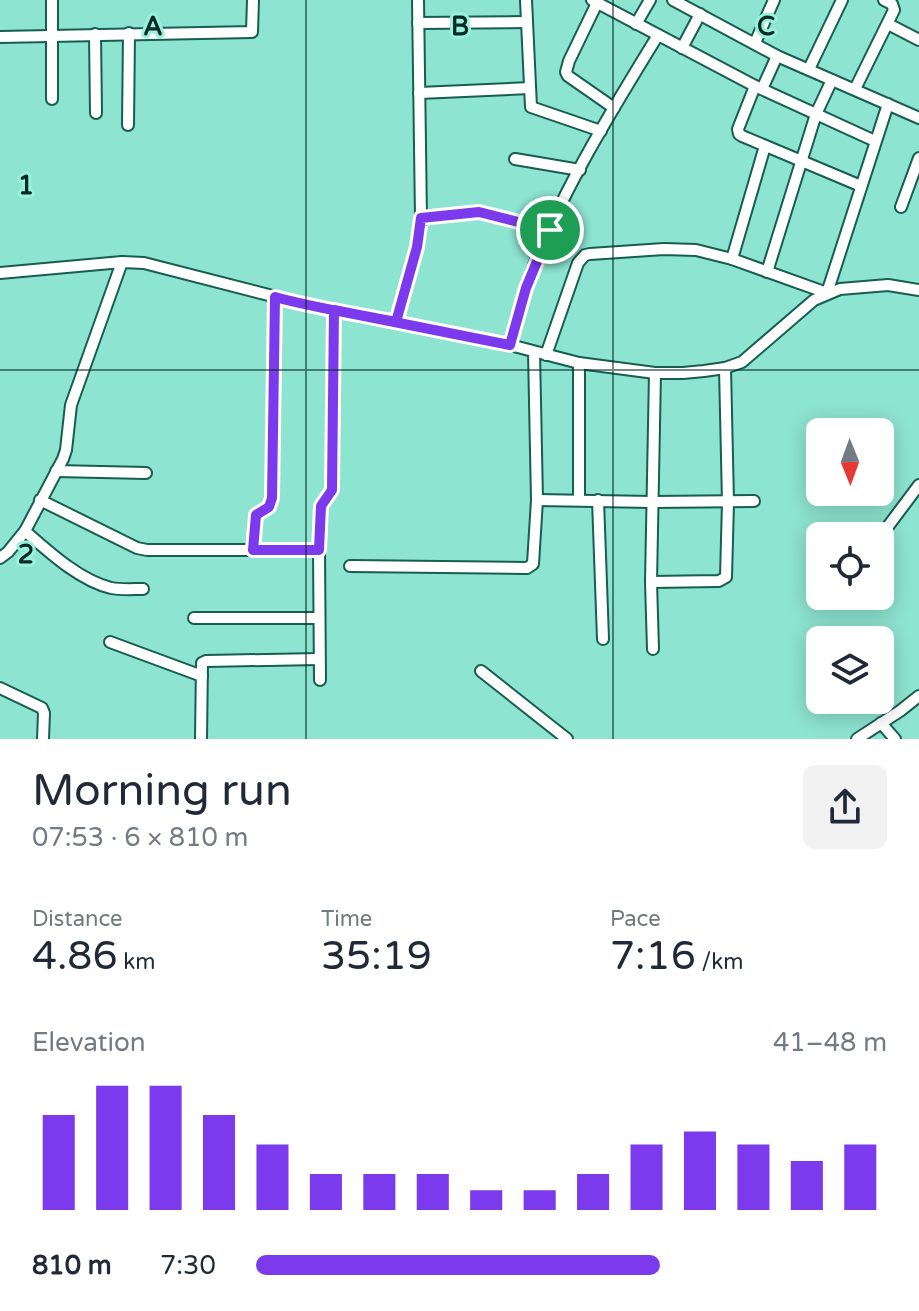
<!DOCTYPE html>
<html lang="en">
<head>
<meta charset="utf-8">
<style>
	:root { --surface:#fff; --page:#f2f2f3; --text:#1f2937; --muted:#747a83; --accent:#7c3aed }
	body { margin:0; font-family:"Varela Round",sans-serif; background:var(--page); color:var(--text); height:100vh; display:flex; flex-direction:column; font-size:30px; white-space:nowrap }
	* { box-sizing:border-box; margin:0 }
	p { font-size:26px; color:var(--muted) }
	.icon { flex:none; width:44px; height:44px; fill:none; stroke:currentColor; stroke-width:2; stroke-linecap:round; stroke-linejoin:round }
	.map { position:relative; height:739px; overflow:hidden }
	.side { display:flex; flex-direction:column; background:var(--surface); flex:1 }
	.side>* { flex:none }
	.needle { width:52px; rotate:179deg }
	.controls { position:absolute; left:806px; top:418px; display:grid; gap:16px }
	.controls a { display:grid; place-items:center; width:88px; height:88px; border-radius:12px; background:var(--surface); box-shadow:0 4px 20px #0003; font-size:40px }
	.pin { position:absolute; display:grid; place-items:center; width:68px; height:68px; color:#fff; margin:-34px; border:4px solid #fff; border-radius:50%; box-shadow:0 2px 8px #0007 }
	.round { display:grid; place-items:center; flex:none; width:84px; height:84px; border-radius:12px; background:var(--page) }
	.summary { display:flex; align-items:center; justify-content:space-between; height:136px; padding:0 32px }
	h1 { font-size:44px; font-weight:600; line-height:60px }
	.metrics { display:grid; grid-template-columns:repeat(3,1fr); gap:12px; height:136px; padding:8px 32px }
	.metrics div { display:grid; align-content:center }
	.metrics b { font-size:40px; font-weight:600 }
	.metrics small { font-size:22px; font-weight:400 }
	.metrics p { font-size:22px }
	.chart { height:224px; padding:16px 32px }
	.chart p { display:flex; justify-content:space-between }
	.chart svg { width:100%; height:144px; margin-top:8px; stroke:var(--accent); stroke-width:6 }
	ul { padding:0 32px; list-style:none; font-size:26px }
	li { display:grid; grid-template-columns:128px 96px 1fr; align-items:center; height:60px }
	li i { height:20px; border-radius:10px; background:var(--accent) }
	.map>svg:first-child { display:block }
</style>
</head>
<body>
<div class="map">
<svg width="919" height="739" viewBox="0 0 919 739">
	<rect width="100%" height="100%" fill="#8de4d0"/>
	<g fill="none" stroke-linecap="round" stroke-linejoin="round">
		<defs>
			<g id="street">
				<path d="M526,0L531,107L601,131"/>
				<path d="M592,0L755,86L738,129L739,134L742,136L861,186"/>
				<path d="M673,0L777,56L919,118"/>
				<path d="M597,3L569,61L566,72L568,76L614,108"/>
				<path d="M418,23L527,22"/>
				<path d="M636,24L650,0"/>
				<path d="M888,24L919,40"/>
				<path d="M95,34L96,113"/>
				<path d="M0,37L252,32L253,0"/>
				<path d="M755,43L774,0"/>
				<path d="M682,48L700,14"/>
				<path d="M809,69L842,0"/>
				<path d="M755,86L875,141"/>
				<path d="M762,89L777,56"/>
				<path d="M855,89L894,10L892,4L884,0"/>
				<path d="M419,93L530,88"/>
				<path d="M52,99V0"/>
				<path d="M128,125L129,33"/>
				<path d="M515,159L580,170"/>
				<path d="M901,207L919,158"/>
				<path d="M421,218L479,212L550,230"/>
				<path d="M732,259L765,146"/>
				<path d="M767,272L816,114L832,80"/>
				<path d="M0,273L122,262L144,263L296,302L510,345L579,363L655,373H683L704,371L725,368L742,362L814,300L840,289L888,285L919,290"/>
				<path d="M396,322L417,247L421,218L418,0"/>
				<path d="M510,345C518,316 526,286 537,257C568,181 615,105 658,35"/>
				<path d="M546,355L578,263L585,255L590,254L664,249L696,250L732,259L827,293L888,104"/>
				<path d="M579,363V500"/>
				<path d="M56,471L146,473"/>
				<path d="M40,500L137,548L147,550H319"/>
				<path d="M537,500L652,502L754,501"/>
				<path d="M598,500L603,639"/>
				<path d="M25,531C49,552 79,580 111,588C121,590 133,589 143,589"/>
				<path d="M880,537L919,485"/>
				<path d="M253,550L256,515L269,507L272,498L275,297"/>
				<path d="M0,558L8,552L25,531L63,459L66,450L71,405L122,262"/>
				<path d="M350,566L527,568L533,564L537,500L534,352"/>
				<path d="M651,582L719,581L726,577L728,502L725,368"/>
				<path d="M831,597L832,596"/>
				<path d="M194,618H319"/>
				<path d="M110,642L202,676"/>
				<path d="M653,649L651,582L655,373"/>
				<path d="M481,671L567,739"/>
				<path d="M320,680L319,550L321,512V506L332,490L334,310"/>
				<path d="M0,688L42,708L44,713L43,739"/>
				<path d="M881,723L895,739"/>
				<path d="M201,739L202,663L206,661L319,659"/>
				<path d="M857,739L900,711L919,696"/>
			</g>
		</defs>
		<use href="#street" stroke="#175d50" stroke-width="14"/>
		<use href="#street" stroke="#fff" stroke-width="10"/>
	</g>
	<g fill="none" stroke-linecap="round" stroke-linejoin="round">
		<defs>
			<path id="route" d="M550,230L479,212L421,218L417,247L396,322C356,314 315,308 275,297L272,498L269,507L256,515L253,550H319L321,506L332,490L334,310L510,345L526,288L550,230"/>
		</defs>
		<use href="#route" stroke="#fff" stroke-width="16"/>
		<use href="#route" stroke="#7c3aed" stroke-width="10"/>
	</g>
	<path fill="none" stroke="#032a23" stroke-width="2" stroke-opacity="0.55" d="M306,0V739M613,0V739M0,370H919"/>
	<g font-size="26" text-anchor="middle" font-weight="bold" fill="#032a23" stroke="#9bf1dd" stroke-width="6" stroke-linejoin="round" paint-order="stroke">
		<text x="153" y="35">A</text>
		<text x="460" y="35">B</text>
		<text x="766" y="35">C</text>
		<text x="26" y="194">1</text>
		<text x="26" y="563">2</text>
	</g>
</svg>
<div class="controls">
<a><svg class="needle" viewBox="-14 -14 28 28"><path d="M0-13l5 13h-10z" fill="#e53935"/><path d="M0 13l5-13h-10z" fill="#747a83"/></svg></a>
<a><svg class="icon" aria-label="locate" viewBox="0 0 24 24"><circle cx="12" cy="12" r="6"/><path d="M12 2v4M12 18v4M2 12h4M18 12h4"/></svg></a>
<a><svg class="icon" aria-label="layers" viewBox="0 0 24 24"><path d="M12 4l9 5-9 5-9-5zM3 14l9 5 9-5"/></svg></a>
</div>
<div class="pin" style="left:550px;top:230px;background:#1e9e55"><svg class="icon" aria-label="arrive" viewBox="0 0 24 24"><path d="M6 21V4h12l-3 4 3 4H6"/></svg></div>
</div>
<section class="side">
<div class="summary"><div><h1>Morning run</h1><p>07:53 · 6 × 810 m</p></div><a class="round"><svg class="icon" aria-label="share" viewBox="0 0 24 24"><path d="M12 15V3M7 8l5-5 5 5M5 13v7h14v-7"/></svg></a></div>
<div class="metrics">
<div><p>Distance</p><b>4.86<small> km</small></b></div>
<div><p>Time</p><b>35:19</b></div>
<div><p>Pace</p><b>7:16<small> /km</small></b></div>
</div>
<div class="chart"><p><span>Elevation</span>41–48 m</p>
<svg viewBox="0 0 160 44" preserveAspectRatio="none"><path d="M5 44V15M15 44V6M25 44V6M35 44V15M45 44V24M55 44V33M65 44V33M75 44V33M85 44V38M95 44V38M105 44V33M115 44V24M125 44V20M135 44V24M145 44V29M155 44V24"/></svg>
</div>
<ul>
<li><b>810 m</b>7:30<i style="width:64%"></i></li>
</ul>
</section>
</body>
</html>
